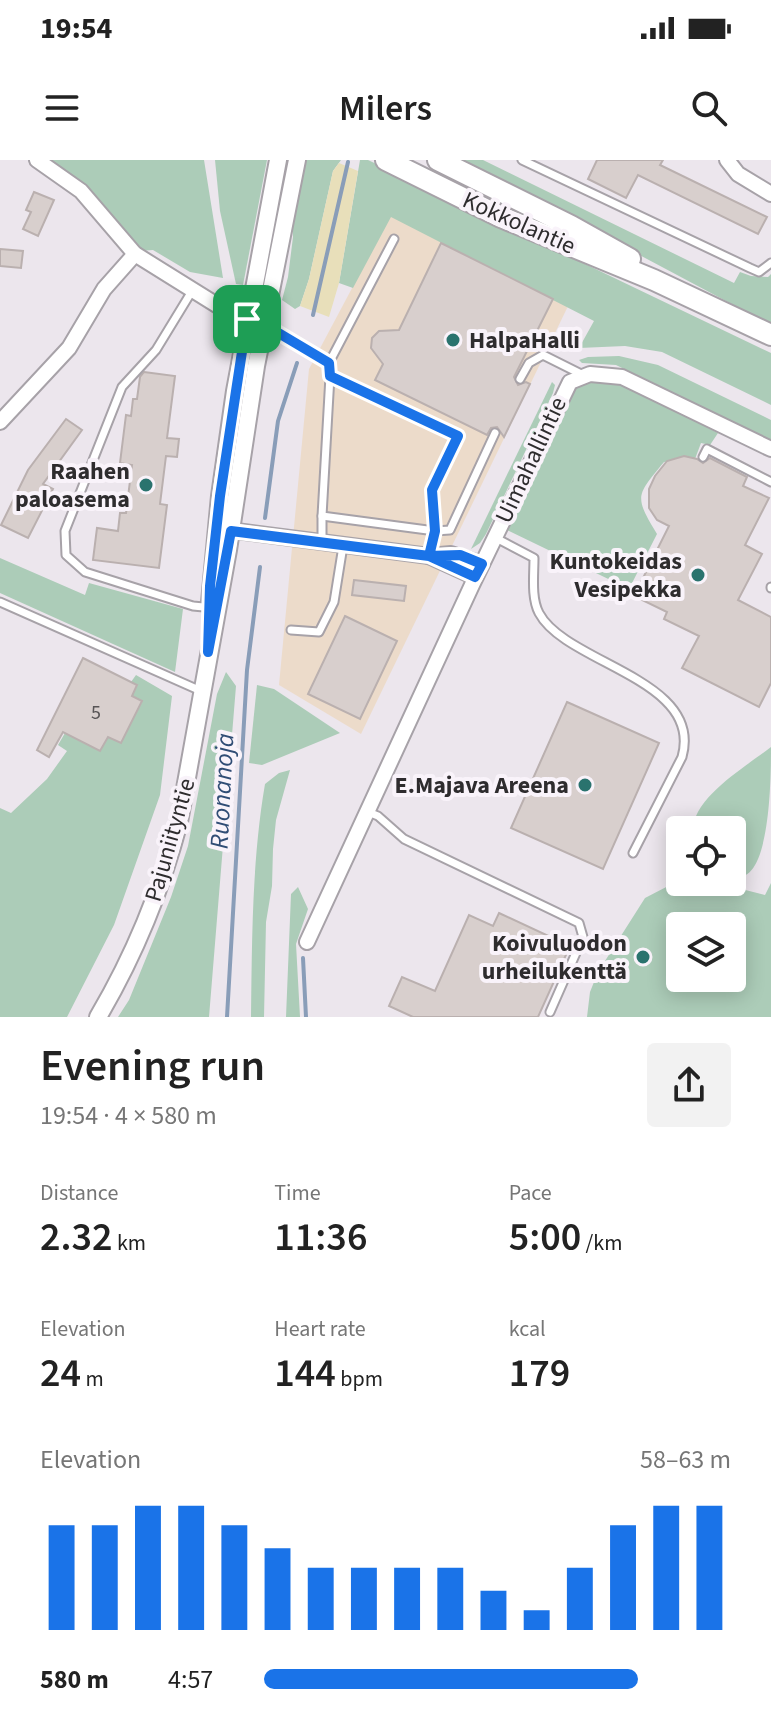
<!DOCTYPE html>
<html lang="en">
<head>
<meta charset="utf-8">
<style>
	:root { --surface:#fff; --page:#f2f2f2; --text:#222; --muted:#767676; --accent:#1a73e8 }
	body { margin:0; font-family:"Source Sans 3",sans-serif; background:var(--page); color:var(--text); height:100vh; display:flex; flex-direction:column; font-size:30px; white-space:nowrap }
	* { box-sizing:border-box; margin:0 }
	p { font-size:26px; color:var(--muted) }
	.icon { flex:none; width:44px; height:44px; fill:none; stroke:currentColor; stroke-width:2; stroke-linecap:round; stroke-linejoin:round }
	.map { position:relative; height:857px; overflow:hidden }
	.side { display:flex; flex-direction:column; background:var(--surface); flex:1 }
	.side>* { flex:none }
	.buttons { position:absolute; left:666px; top:656px; display:grid; gap:16px }
	.buttons a { display:grid; place-items:center; width:80px; height:80px; border-radius:8px; background:var(--surface); box-shadow:0 4px 20px #0003; font-size:40px }
	.pin { position:absolute; display:grid; place-items:center; width:68px; height:68px; color:#fff; margin:-34px; border-radius:16px; box-shadow:0 4px 12px #0006 }
	.round { display:grid; place-items:center; flex:none; width:84px; height:84px; border-radius:8px; background:var(--page) }
	.overview { display:flex; align-items:center; justify-content:space-between; height:136px; padding:0 40px }
	h1 { font-size:44px; font-weight:600; line-height:60px }
	.figures { display:grid; grid-template-columns:repeat(3,1fr); gap:12px; height:136px; padding:8px 40px }
	.figures div { display:grid; align-content:center }
	.figures b { font-size:40px; font-weight:600 }
	.figures small { font-size:22px; font-weight:400 }
	.figures p { font-size:22px }
	.chart { height:224px; padding:16px 40px }
	.chart p { display:flex; justify-content:space-between }
	.chart svg { width:100%; height:144px; margin-top:8px; stroke:var(--accent); stroke-width:6 }
	ul { padding:0 40px; list-style:none; font-size:26px }
	li { display:grid; grid-template-columns:128px 96px 1fr; align-items:center; height:60px }
	li i { height:20px; border-radius:10px; background:var(--accent) }
	.status { display:flex; justify-content:space-between; align-items:center; height:56px; padding:0 40px; background:var(--surface); direction:ltr }
	.status svg { height:22px; fill:currentColor }
	header { display:flex; justify-content:space-between; align-items:center; height:104px; padding:0 40px; background:var(--surface); font-size:36px; font-weight:600 }
	.map>svg:first-child { display:block }
</style>
</head>
<body>
<div class="status"><b>19:54</b><svg viewBox="0 0 49 12"><path d="M0 12V9h3v3zM5 12V6h3v6zM10 12V3h3v9zM15 12V0h3v12zM26 1h20v11H26zM47 4h2v5h-2z"/></svg></div>
<header><svg class="icon" aria-label="menu" viewBox="0 0 24 24"><path d="M4 6h16M4 12h16M4 18h16"/></svg>Milers<svg class="icon" aria-label="search" viewBox="0 0 24 24"><circle cx="10" cy="10" r="6"/><path d="M15 15l6 6"/></svg></header>
<div class="map">
<svg width="771" height="857" viewBox="0 0 771 857">
	<rect width="100%" height="100%" fill="#ece6ed"/>
	<path fill="#ecdbca" d="M392,53L570,142L361,574L279,525L309,209Z"/>
	<g fill="#acccb8" fill-rule="evenodd">
		<path d="M50,0H204L223,118L190,112L153,90L139,91L91,32Z"/>
		<path d="M215,0H267L243,125L236,124L220,51Z"/>
		<path d="M305,0H341L333,11L309,119L300,146L295,149L282,140L288,117L293,77L292,62L302,6Z"/>
		<path d="M360,0H368L771,193V245L662,192L625,186L579,188L594,161L391,57L353,128L339,123Z"/>
		<path d="M461,0H483L734,123L740,112L751,116L768,117L771,114V165Z"/>
		<path d="M619,196L658,205L771,260V281L616,205L582,203L579,200L588,197Z"/>
		<path d="M602,221L631,227L718,273L710,285L701,283L695,299L664,302C636,336 634,336 657,374L629,429L507,370L569,234L582,224Z"/>
		<path d="M552,222L555,225L553,233L486,374L480,383L471,389Z"/>
		<path d="M0,398L85,435L89,423L183,449L175,512L0,433Z"/>
		<path d="M226,512L236,526L209,857H118L129,840L171,737L188,686L217,534Z"/>
		<path d="M136,515L172,536L160,635L114,765L67,857H0V648L11,653L47,619L67,591L58,585L65,573L100,591L108,577L121,583L142,542L132,536L137,526L131,522Z"/>
		<path d="M257,525L274,529L340,573L262,605L249,603Z"/>
		<path d="M771,587C771,614 771,732 732,715V670H693C693,637 747,606 771,587Z"/>
		<path d="M290,610L276,660L273,689L272,726L266,762L264,857H251C252,779 252,700 265,624L279,613Z"/>
		<path d="M690,722H714L765,735L771,723V857H587L590,832L598,812L645,738L672,724ZM732,766V818H680V766Z"/>
		<path d="M298,727L308,749L296,784L300,857H286L291,734Z"/>
	</g>
	<path fill="#e8dfba" d="M339,3L358,11L339,123L329,157L300,146L309,119L333,11Z"/>
	<g fill="none" stroke-linecap="round" stroke-linejoin="round">
		<g stroke="#899db8" stroke-width="4">
			<path d="M313,155L348,2"/>
			<path d="M265,358L278,261L297,203"/>
			<path d="M303,798L306,857"/>
			<path d="M227,857L247,510L260,407"/>
		</g>
	</g>
	<g fill="#d8cfcd" stroke="#bab0af" stroke-width="2">
		<path d="M597,0H663L660,5L767,57L758,74L638,15L626,38L588,19Z"/>
		<path d="M34,32L54,40L38,76L23,69L31,52L26,50Z"/>
		<path d="M441,83L553,139L514,217L518,225L526,222L530,224L504,277L497,267L491,268L487,275L375,220L383,204L371,188L372,178L379,171L399,170Z"/>
		<path d="M0,89L23,91L21,108L0,106Z"/>
		<path d="M144,212L175,216L167,278L179,279L177,297L166,296L160,344L167,345L159,408L93,400L97,368L118,371L120,353H126L132,305L120,303L126,255L131,256L133,239H137L140,217Z"/>
		<path d="M66,259L82,270L43,324L53,329L28,378L1,365L28,310Z"/>
		<path d="M684,296L697,299L703,303L710,298L747,317L743,326L769,338L745,385L762,394L738,440L771,457V523L759,547L682,508L699,476L664,459L667,452L634,436L669,366L657,360L649,348V329L655,316L667,301Z"/>
		<path d="M354,420L406,426L404,441L352,435Z"/>
		<path d="M345,456L397,481L360,559L308,534Z"/>
		<path d="M83,498L137,525L132,536L142,541L121,583L108,577L100,591L63,572L49,597L37,590Z"/>
		<path d="M567,542L659,583L603,709L511,668Z"/>
		<path d="M499,753L570,786L538,857H413L389,846L402,817L435,831L469,755L493,766Z"/>
	</g>
	<g fill="none" stroke-linecap="round" stroke-linejoin="round">
		<defs>
			<g id="service">
				<path d="M522,0L750,108L759,112L771,103"/>
				<path d="M394,79L329,203L330,216L458,276L432,330L435,371L429,396"/>
				<path d="M192,131L156,190L122,227L65,371L66,395L85,412L193,446L214,448"/>
				<path d="M265,165L329,203"/>
				<path d="M330,216L322,356L435,371L450,370L495,273"/>
				<path d="M520,219L529,203L543,195L583,215"/>
				<path d="M703,297L707,289L771,322"/>
				<path d="M322,356V382"/>
				<path d="M494,377L534,398C534,415 531,438 539,453C566,504 704,519 682,597L633,693"/>
				<path d="M771,427V428"/>
				<path d="M0,442L201,531"/>
				<path d="M291,470L319,472L334,442L343,386"/>
				<path d="M368,652L378,656L404,679L579,763L583,777L550,852"/>
			</g>
			<g id="minor">
				<path d="M37,0L81,31L135,94L228,152L259,163"/>
				<path d="M727,0L738,14L771,34"/>
				<path d="M0,262L69,188L104,129L135,94"/>
				<path d="M221,369L429,396L451,394L482,404"/>
				<path d="M429,396L475,417"/>
				<path d="M307,782L472,425L570,222L590,214L622,217L771,289"/>
			</g>
			<g id="tertiary">
				<path d="M210,442L220,336L235,231L278,0"/>
				<path d="M98,857C134,796 161,730 179,662L228,390L256,206L297,0"/>
			</g>
			<g id="secondary">
				<path d="M386,0L501,57L654,120L771,175"/>
				<path d="M438,0L571,66L630,99"/>
			</g>
		</defs>
		<use href="#service" stroke="#a7a2a8" stroke-width="11"/>
		<use href="#minor" stroke="#a7a2a8" stroke-width="18"/>
		<use href="#tertiary" stroke="#a7a2a8" stroke-width="20"/>
		<use href="#secondary" stroke="#a7a2a8" stroke-width="24"/>
		<use href="#service" stroke="#fff" stroke-width="7"/>
		<use href="#minor" stroke="#fff" stroke-width="14"/>
		<use href="#tertiary" stroke="#fff" stroke-width="16"/>
		<use href="#secondary" stroke="#fff" stroke-width="20"/>
	</g>
	<g fill="none" stroke-linecap="round" stroke-linejoin="round">
		<defs>
			<path id="route" d="M247,159L220,336L210,426L208,492L231,371L429,396L475,417L482,404L460,395L429,396L435,371L432,330L458,276L330,216L329,203L265,165L247,159"/>
		</defs>
		<use href="#route" stroke="#fff" stroke-width="16"/>
		<use href="#route" stroke="#1a73e8" stroke-width="10"/>
	</g>
	<g fill="#2a736e" stroke="#f9f3fa" stroke-width="3">
		<circle cx="453" cy="180" r="8"/>
		<circle cx="146" cy="325" r="8"/>
		<circle cx="698" cy="415" r="8"/>
		<circle cx="585" cy="625" r="8"/>
		<circle cx="643" cy="797" r="8"/>
	</g>
	<g text-anchor="middle" dominant-baseline="central" stroke-width="8" stroke-linejoin="round" paint-order="stroke">
		<g font-size="20" fill="#585556">
			<text x="96" y="553">5</text>
		</g>
		<g font-size="24" fill="#2e2c2e" stroke="#f9f3fa">
			<text transform="translate(519 63) rotate(24)">Kokkolantie</text>
			<text transform="translate(531 300) rotate(-65)">Uimahallintie</text>
			<text transform="translate(170 680) rotate(-74)">Pajuniityntie</text>
		</g>
		<g font-size="24" font-weight="bold" fill="#2e2c2e" stroke="#f9f3fa" text-anchor="end">
			<text x="469" y="180" text-anchor="start">HalpaHalli</text>
			<text x="130" y="311">Raahen<tspan x="130" dy="28">paloasema</tspan></text>
			<text x="682" y="401">Kuntokeidas<tspan x="682" dy="28">Vesipekka</tspan></text>
			<text x="569" y="625">E.Majava Areena</text>
			<text x="627" y="783">Koivuluodon<tspan x="627" dy="28">urheilukenttä</tspan></text>
		</g>
		<g font-size="26" font-style="italic" fill="#304d75" stroke="#f9f3fa">
			<text transform="translate(222 631) rotate(-87)">Ruonanoja</text>
		</g>
	</g>
</svg>
<div class="buttons">
<a><svg class="icon" aria-label="locate" viewBox="0 0 24 24"><circle cx="12" cy="12" r="6"/><path d="M12 2v4M12 18v4M2 12h4M18 12h4"/></svg></a>
<a><svg class="icon" aria-label="layers" viewBox="0 0 24 24"><path d="M12 4l9 5-9 5-9-5zM3 14l9 5 9-5"/></svg></a>
</div>
<div class="pin" style="left:247px;top:159px;background:#1e9e55"><svg class="icon" aria-label="arrive" viewBox="0 0 24 24"><path d="M6 21V4h12l-3 4 3 4H6"/></svg></div>
</div>
<section class="side">
<div class="overview"><div><h1>Evening run</h1><p>19:54 · 4 × 580 m</p></div><a class="round"><svg class="icon" aria-label="share" viewBox="0 0 24 24"><path d="M12 15V3M7 8l5-5 5 5M5 13v7h14v-7"/></svg></a></div>
<div class="figures">
<div><p>Distance</p><b>2.32<small> km</small></b></div>
<div><p>Time</p><b>11:36</b></div>
<div><p>Pace</p><b>5:00<small> /km</small></b></div>
</div>
<div class="figures">
<div><p>Elevation</p><b>24<small> m</small></b></div>
<div><p>Heart rate</p><b>144<small> bpm</small></b></div>
<div><p>kcal</p><b>179</b></div>
</div>
<div class="chart"><p><span>Elevation</span>58–63 m</p>
<svg viewBox="0 0 160 44" preserveAspectRatio="none"><path d="M5 44V12M15 44V12M25 44V6M35 44V6M45 44V12M55 44V19M65 44V25M75 44V25M85 44V25M95 44V25M105 44V32M115 44V38M125 44V25M135 44V12M145 44V6M155 44V6"/></svg>
</div>
<ul>
<li><b>580 m</b>4:57<i style="width:80%"></i></li>
</ul>
</section>
</body>
</html>
